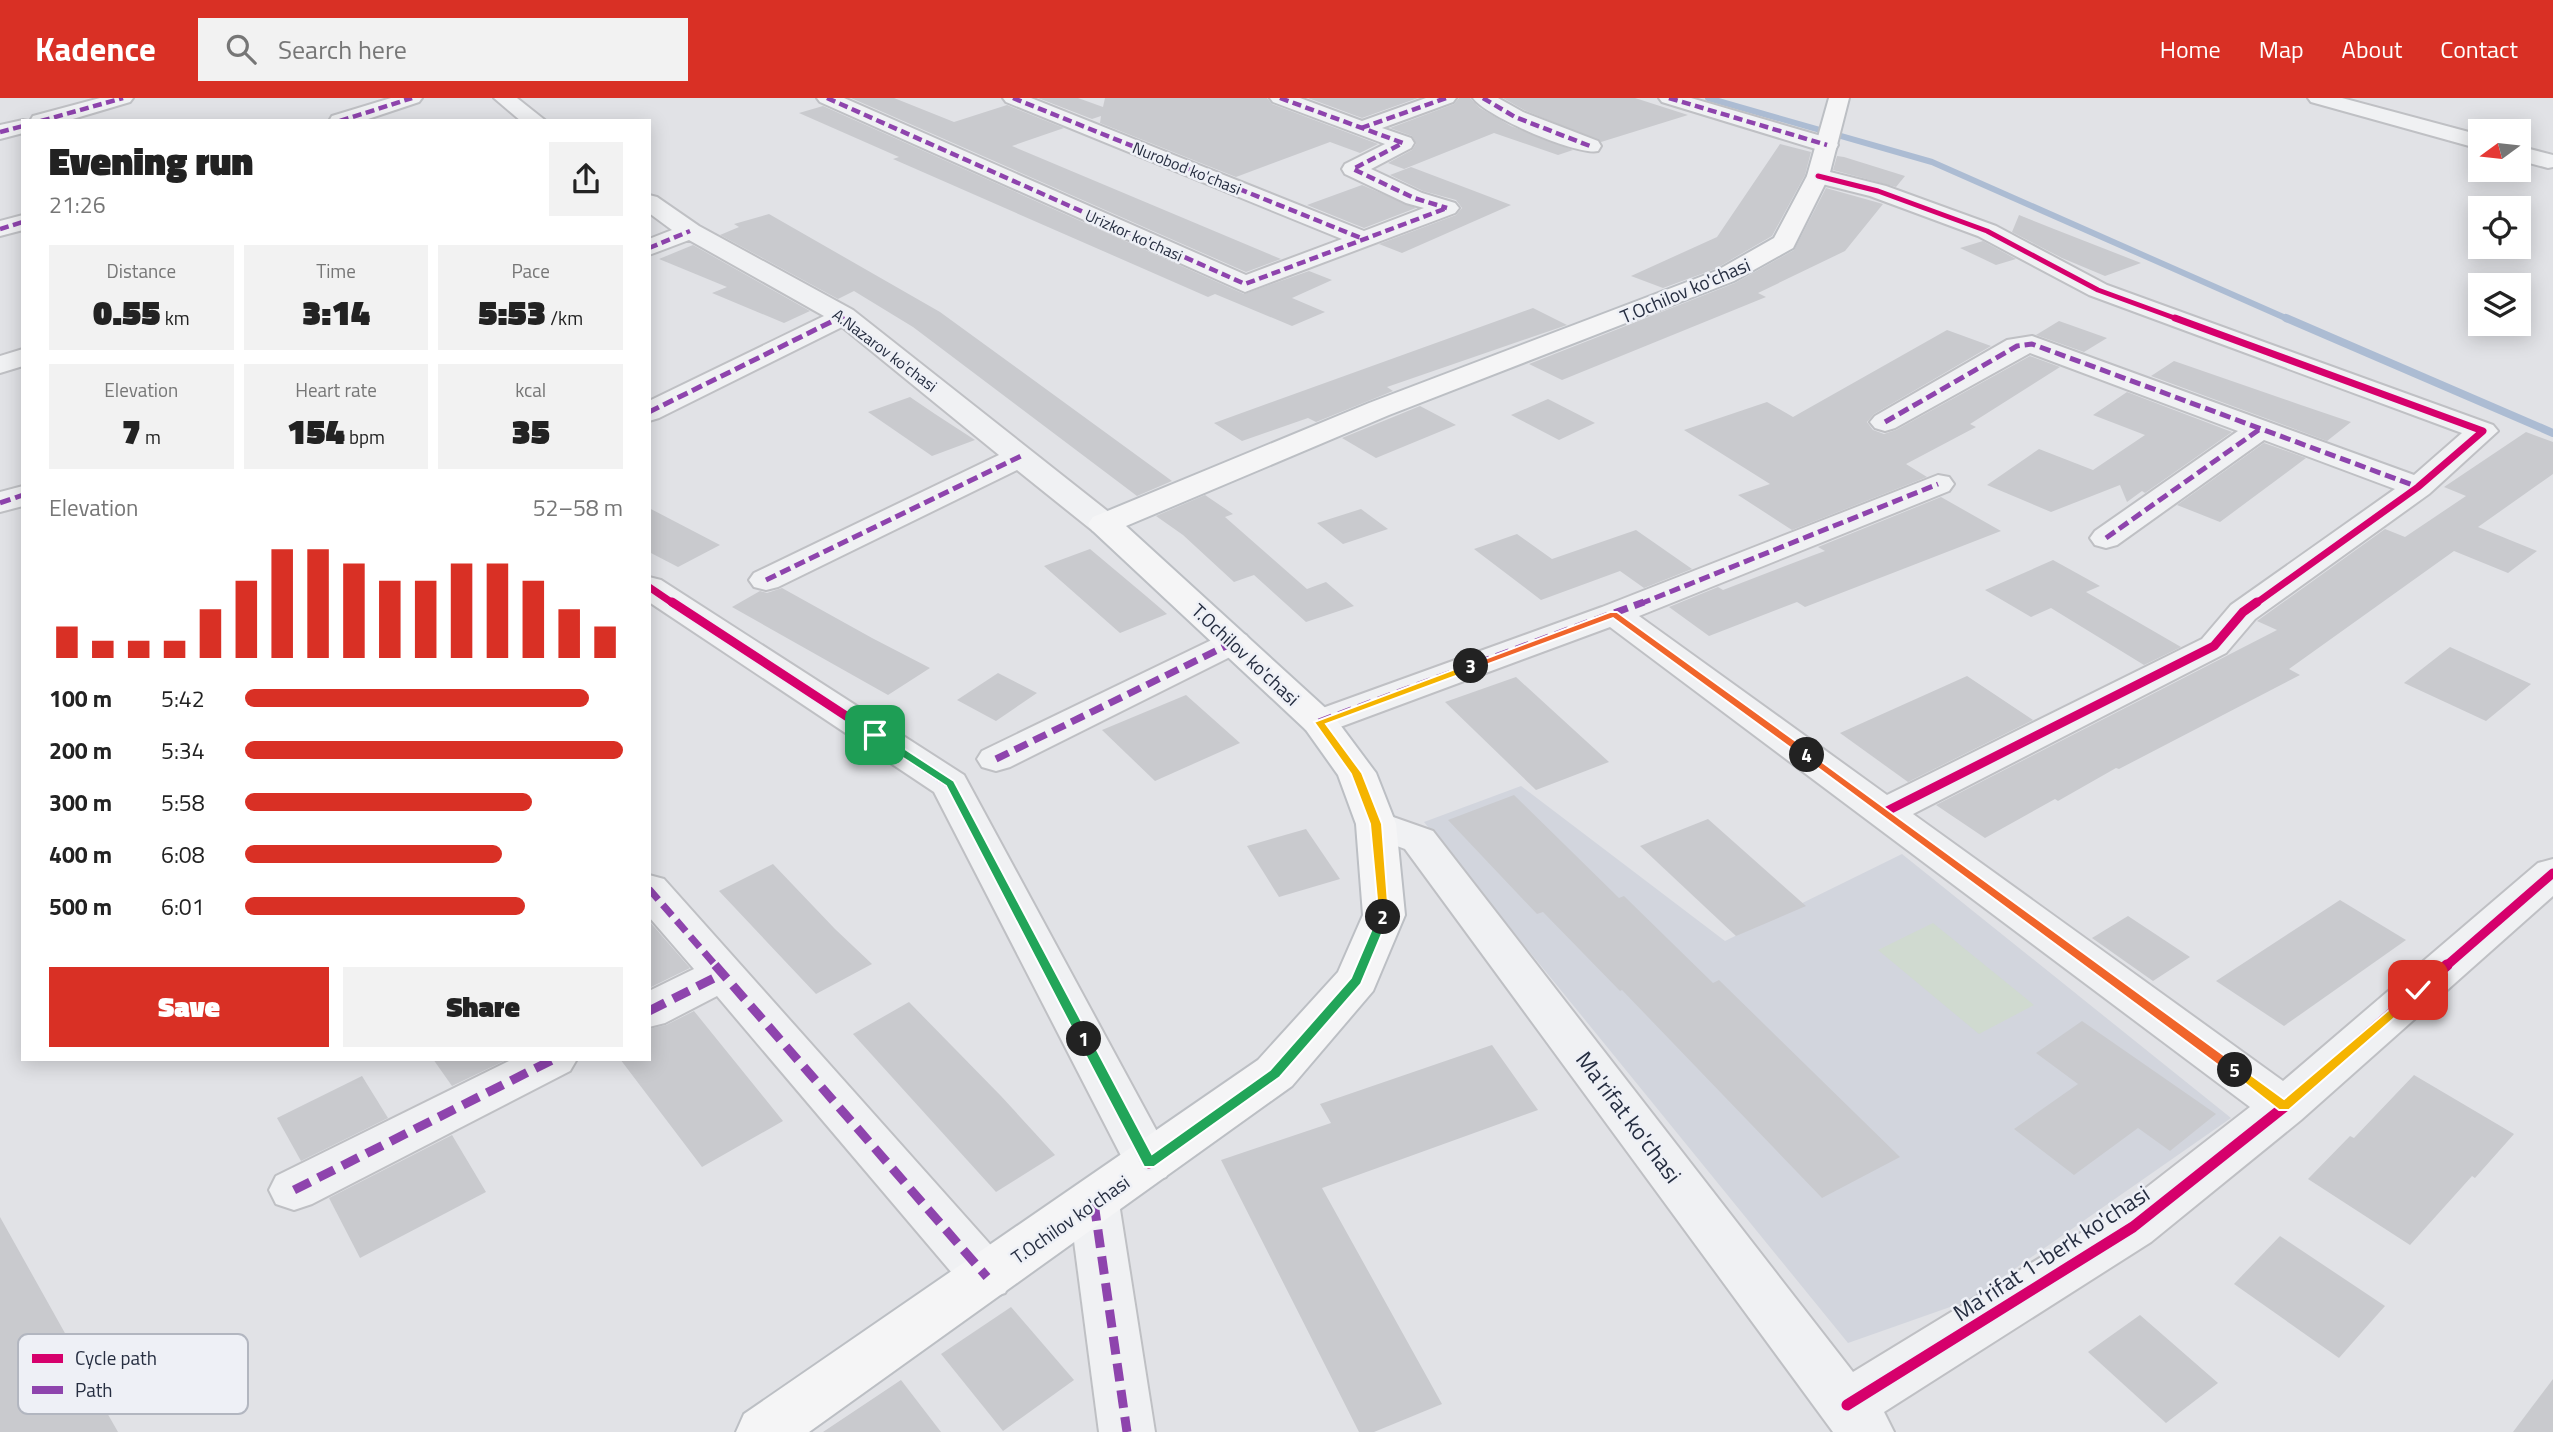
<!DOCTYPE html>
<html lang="en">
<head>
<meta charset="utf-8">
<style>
	:root { --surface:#fff; --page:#f2f2f2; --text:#222; --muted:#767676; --accent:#d93025 }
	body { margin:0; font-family:"Titillium Web",sans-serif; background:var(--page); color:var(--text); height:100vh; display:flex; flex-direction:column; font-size:26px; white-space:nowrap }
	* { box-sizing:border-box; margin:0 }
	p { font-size:23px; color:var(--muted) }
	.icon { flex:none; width:38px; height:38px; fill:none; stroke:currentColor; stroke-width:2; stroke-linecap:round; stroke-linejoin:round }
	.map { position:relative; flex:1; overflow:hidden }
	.panel { position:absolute; left:21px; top:21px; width:630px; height:942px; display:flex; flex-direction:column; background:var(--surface); border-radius:0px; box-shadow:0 4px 18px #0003 }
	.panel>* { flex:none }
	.needle { width:46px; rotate:255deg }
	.buttons { position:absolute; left:2468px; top:21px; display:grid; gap:14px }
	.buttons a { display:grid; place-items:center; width:63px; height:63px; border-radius:0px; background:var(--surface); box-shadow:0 4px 18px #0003; font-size:35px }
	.pin { position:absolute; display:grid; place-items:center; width:60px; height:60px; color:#fff; margin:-30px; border-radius:14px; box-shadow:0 4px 10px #0006 }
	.km { position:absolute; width:35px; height:35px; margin:-18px; border-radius:50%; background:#222; color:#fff; font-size:19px; line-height:35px; text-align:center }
	.round { display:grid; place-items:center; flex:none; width:74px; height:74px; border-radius:0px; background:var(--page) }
	.headline { display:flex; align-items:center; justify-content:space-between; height:119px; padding:0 28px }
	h1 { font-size:38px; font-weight:800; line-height:52px }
	.metrics { display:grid; grid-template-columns:repeat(3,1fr); gap:10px; height:119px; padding:7px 28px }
	.metrics div { display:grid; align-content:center; border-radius:0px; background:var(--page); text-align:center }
	.metrics b { font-size:35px; font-weight:800 }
	.metrics small { font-size:19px; font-weight:400 }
	.metrics p { font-size:19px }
	.chart { height:196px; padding:14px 28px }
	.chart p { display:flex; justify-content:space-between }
	.chart svg { width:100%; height:126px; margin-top:7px; stroke:var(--accent); stroke-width:6 }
	.cta { display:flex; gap:14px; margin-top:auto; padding:14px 28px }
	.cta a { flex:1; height:80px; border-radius:0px; background:var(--accent); color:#fff; font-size:28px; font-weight:800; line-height:80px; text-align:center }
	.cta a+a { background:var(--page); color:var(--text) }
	ul { padding:0 28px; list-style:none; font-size:23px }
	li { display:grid; grid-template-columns:112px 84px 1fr; align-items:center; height:52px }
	li i { height:18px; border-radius:9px; background:var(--accent) }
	header { display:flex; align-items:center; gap:42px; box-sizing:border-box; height:98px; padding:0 35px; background:var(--accent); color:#fff }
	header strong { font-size:33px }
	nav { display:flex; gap:38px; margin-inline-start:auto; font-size:24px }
	.search { width:490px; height:63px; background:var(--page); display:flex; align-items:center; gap:18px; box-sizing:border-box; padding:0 24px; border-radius:0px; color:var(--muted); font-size:26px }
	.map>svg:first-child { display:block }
</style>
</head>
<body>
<header>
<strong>Kadence</strong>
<div class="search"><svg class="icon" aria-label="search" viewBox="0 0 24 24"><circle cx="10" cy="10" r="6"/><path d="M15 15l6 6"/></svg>Search here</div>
<nav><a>Home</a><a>Map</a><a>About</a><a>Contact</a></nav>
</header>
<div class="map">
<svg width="2553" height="1334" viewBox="0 0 2553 1334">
	<rect width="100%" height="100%" fill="#e1e2e6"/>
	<path fill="#d2d5dd" d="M1521,688L1725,843L1902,756L2231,1020L1970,1202L1848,1245L1424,724Z"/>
	<path fill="#d0dad0" d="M1933,825L2034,907L1979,936L1878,852Z"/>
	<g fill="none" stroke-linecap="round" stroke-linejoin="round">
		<path stroke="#acbcd3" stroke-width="6" d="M1708,0L1932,64L2290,222"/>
		<path stroke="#acbcd3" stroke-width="8" d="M2286,220L2553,335"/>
	</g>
	<g fill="#c9cace">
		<path d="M851,0H894L954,24L1007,7L1064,30L1012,48L1281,161L1246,174Z"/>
		<path d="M1038,0H1078L1103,9L1105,0H1267L1272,6L1378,46L1360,55L1330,44L1236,79L1100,25L1101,18L1092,21Z"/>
		<path d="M1308,0H1418L1362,20Z"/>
		<path d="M1459,0H1470L1480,10L1511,28L1573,52L1558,57L1494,35L1404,71L1388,65L1412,52L1416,46L1412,38L1390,30L1454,6Z"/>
		<path d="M1503,0H1635L1688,17L1601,44L1524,12Z"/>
		<path d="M823,8L1244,196L1309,173L1332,182L1292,200L1325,214L1292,228L1215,196L1208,199L893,61L899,59L799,15Z"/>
		<path d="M1780,46L1811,54L1805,77L1772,138L1715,171L1663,190L1631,178L1717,139Z"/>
		<path d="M1837,58L1844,59L1905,78L1896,89L1833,72Z"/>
		<path d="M1411,69L1477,94L1511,107L1402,155L1379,146L1456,117L1462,110L1456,102L1423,93L1390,77Z"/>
		<path d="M1362,87L1416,110L1364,130L1307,107Z"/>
		<path d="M1826,90L1883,106L1845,153L1758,195L1766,199L1562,282L1529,266L1735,185L1794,152Z"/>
		<path d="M769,116L940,214L1172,383L1137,398L913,229L854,193L838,201L720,137L739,129L734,126Z"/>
		<path d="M2019,117L2054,131L2141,165L2105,178L2062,160L2012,134Z"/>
		<path d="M1983,143L2016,161L1996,167L1960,150Z"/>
		<path d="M693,147L810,213L784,225L712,195L727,189L659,161Z"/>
		<path d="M1533,210L1567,227L1387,289L1393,293L1316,324L1308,320L1242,343L1214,325Z"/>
		<path d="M2059,223L2107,240L2084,254L2036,237Z"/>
		<path d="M1947,232L1991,248L1874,316L1867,324L1873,332L1884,336L1896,332L2030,258L2060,269L1970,326L1976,329L1906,366L1927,379L1792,432L1738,397L1770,386L1684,332L1767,304L1793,319Z"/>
		<path d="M2174,263L2298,306L2351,324L2327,343L2151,278Z"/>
		<path d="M2127,294L2232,334L2145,395L2142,393L2127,404L2120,387L2051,414L1987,387L2039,351L2093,372L2145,337L2093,317Z"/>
		<path d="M910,299L935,316L975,342L932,358L868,314Z"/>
		<path d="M1548,301L1595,325L1559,342L1511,317Z"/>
		<path d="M1420,308L1456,327L1376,360L1342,340Z"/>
		<path d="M2526,334L2553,344V376L2478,429L2537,453L2508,475L2454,453L2289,571L2300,577L2119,671L2116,670L2058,703L2055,701L1985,740L1936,707L2277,532L2257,523L2385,431L2405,439L2466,398L2444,389Z"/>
		<path d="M2264,345L2306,360L2220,424L2177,407Z"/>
		<path d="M1205,397L1233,416L1225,419L1307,491L1326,484L1354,508L1306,524L1254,477L1234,484L1183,437L1156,418Z"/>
		<path d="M1941,399L2001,433L1805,509L1797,504L1709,538L1669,509L1718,489L1723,492L1814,457L1825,453L1818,449Z"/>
		<path d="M649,410L720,447L678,469L649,454Z"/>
		<path d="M1361,411L1388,431L1343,446L1317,425Z"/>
		<path d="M1636,432L1692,471L1644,490L1620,473L1541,502L1474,451L1517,436L1552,461Z"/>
		<path d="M1090,451L1146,498L1167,516L1120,535L1044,468Z"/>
		<path d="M2053,462L2100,488L2086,494L2181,549L2144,567L2051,510L2031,519L1985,492Z"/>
		<path d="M782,490L872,540L930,570L888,597L732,509L760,493L767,495Z"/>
		<path d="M2450,549L2531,586L2486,623L2404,585Z"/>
		<path d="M998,575L1037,595L996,623L957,602Z"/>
		<path d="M1967,578L2033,622L1908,684L1840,635Z"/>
		<path d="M1516,579L1609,664L1536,692L1445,604Z"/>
		<path d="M1186,597L1240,645L1155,683L1102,632Z"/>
		<path d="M1514,697L1619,800L1624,798L1713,885L1719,882L1900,1059L1822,1100L1622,892L1620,893L1543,814L1537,816L1448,722Z"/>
		<path d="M1708,721L1806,808L1736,838L1640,748Z"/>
		<path d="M1306,731L1340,781L1279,799L1247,748Z"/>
		<path d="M773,766L835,831L872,866L816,896L719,793Z"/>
		<path d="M2340,802L2406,842L2284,928L2216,883Z"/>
		<path d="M2128,818L2190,859L2153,883L2092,840Z"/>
		<path d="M649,823L690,870L649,890Z"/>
		<path d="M909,904L1001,998L1055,1057L996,1094L853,936Z"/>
		<path d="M694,913L783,1023L702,1069L620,961H649V931L666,927Z"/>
		<path d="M2082,923L2216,1016L2170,1053L2138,1030L2074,1077L2014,1031L2078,986L2036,955Z"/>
		<path d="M1492,947L1538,1012L1322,1090L1442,1306L1374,1334H1359L1221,1062L1331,1025L1320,1006Z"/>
		<path d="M433,961H508L452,988Z"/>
		<path d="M2414,977L2514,1036L2475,1080L2472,1078L2410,1147L2308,1081L2350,1038L2354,1040Z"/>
		<path d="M362,978L388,1020L301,1063L277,1020Z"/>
		<path d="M452,1037L486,1094L360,1160L329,1100Z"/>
		<path d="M0,1119L80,1262L78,1264L118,1334H0Z"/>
		<path d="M2280,1138L2385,1208L2339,1260L2234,1186Z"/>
		<path d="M1011,1209L1074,1282L1003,1333L941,1256Z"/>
		<path d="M2140,1217L2218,1285L2166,1325L2088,1254Z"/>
		<path d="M2553,1281V1334H2513Z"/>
		<path d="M901,1282L941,1334H823Z"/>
	</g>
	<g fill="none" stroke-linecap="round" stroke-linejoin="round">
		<defs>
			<g id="minor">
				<path d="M100,0H133L130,4L66,23H30L33,18Z"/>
				<path d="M391,0H422L419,4L362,23H329L332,18Z"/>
				<path d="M494,0H517L546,23H521Z"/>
				<path d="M817,0H844L1246,177L1342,141L1006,4L1003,0H1031L1364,133L1424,110L1406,105L1345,76L1342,71L1345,66L1385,46L1273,4L1270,0H1300L1362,23L1426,0H1456L1453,4L1382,30L1411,40L1414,45L1411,50L1371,71L1422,95L1455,105L1459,110L1455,115L1245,194L820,4Z"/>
				<path d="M1473,0H1498L1523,14L1598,43L1601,48L1598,53C1578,58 1485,18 1473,0Z"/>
				<path d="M1659,0H1691L1835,42L1838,47L1835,52H1819L1662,4Z"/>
				<path d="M2308,0H2342L2480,37V51L2311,4Z"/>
				<path d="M23,22L28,23H23V35L0,41V27Z"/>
				<path d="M2518,48L2553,57V69L2548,70L2518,62Z"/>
				<path d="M1818,71L1886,88L1996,128L2107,187L2493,327L2498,333L2429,396L2255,521L2226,555L1913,716L2283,983L2538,765L2553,761V798L2301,1022L2151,1144L1884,1314L1894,1334H1833L1405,751L1362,735L1356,726L1362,717L1376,713L1433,733L1853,1274L2115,1114L2250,1009L1610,529L1332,632L1319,635L1306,632L1300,624L1306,616L1602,509L1938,377L1949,379L1954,386L1949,393L1639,518L1887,697L2202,541L2231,507L2395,391L2264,342L2117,447L2106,450L2095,447L2090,440L2095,433L2238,333L2030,255L1895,330L1885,333L1875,330L1870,324L1875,318L2007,242L2032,238L2414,377L2462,335L2089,197L1978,138L1870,98L1810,83L1807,78L1810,73Z"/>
				<path d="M649,97L657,99L699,128L853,212L1115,419L1120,426L1115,433L1104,436L1093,433L1017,372L778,489L766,492L754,489L749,482L754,475L999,357L842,229L659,320L649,323V303L824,218L689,142L649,157V141L672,132L649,115Z"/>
				<path d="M23,117V132L0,138V123Z"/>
				<path d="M23,251V268L0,275V258Z"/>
				<path d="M23,388V408L0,414V394Z"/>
				<path d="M649,479L661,482L964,677L1174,1065L1166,1079L1149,1085L1132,1079L934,694L649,504Z"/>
				<path d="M1234,533L1246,537L1252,544L1246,551L1010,669L996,673L982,669L977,661L982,653L1222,537Z"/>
				<path d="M649,777L664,781L1005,1163L1013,1179L1005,1195L987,1201L969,1195L717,898L665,925L649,929V893L694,871L649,819Z"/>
				<path d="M513,961H577L570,973L312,1106L294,1112L276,1106L269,1092L276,1078Z"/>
				<path d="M1094,1084L1112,1090L1119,1105L1155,1334H1099L1069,1105L1076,1090Z"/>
			</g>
			<path id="major" d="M1829,0H1849L1829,78L1793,150L1734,183L1389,317L1126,428L1332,616L1376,675L1396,726L1405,817L1373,893L1292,988L809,1334H736L744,1316L1258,962L1338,874L1363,817L1356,726L1338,677L1306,632L1093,433L1088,426L1093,419L1369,305L1716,173L1774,140L1807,78Z"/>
		</defs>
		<use href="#minor" stroke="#bfc0c4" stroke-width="4"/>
		<use href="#major" stroke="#bcbfc4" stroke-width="4"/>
		<use href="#minor" fill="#f0f1f3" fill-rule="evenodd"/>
		<use href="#major" fill="#f5f5f6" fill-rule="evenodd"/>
		<g stroke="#8e44ad" stroke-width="4.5" stroke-dasharray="9 4.5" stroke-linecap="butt">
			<path d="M827,0L1245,186L1447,110"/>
			<path d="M1013,0L1361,140"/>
			<path d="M1280,0L1403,45L1353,71L1414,100L1447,110"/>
			<path d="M1483,0L1515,19L1590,48"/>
			<path d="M1669,0L1827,47"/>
			<path d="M41,23L123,0"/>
			<path d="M340,23L412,0"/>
			<path d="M1361,30L1446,0"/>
			<path d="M0,34L23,28"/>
			<path d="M0,131L23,124"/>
			<path d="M649,150L690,133"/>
			<path d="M836,222L844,218"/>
		</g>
		<g stroke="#8e44ad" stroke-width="5" stroke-dasharray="11 5" stroke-linecap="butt">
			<path d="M649,314L839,220"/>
			<path d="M1885,324L2017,248L2032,246L2418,389"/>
			<path d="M0,405L23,397"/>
			<path d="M2106,440L2260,331"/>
			<path d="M766,482L1021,358"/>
			<path d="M1640,506L1938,386"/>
		</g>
		<g stroke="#8e44ad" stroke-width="7" stroke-dasharray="14 7" stroke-linecap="butt">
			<path d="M1614,516L2094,869"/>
			<path d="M1319,624L1644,504"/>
			<path d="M996,661L1234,544"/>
			<path d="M649,791L717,869"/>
		</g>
		<g stroke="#8e44ad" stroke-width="9" stroke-dasharray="18 9" stroke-linecap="butt">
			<path d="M715,867L987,1179"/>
			<path d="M2091,867L2284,1009"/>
			<path d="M649,913L722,876"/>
			<path d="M294,1092L554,961"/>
			<path d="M1094,1105L1127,1334"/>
		</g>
		<defs>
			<path id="cycleway-far3" d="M1818,78L1878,93L1987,133L2098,192L2180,222"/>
			<g id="cycleway-far2">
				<path d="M2175,220L2483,333L2418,389L2255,506"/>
				<path d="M649,489L674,506"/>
			</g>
			<g id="cycleway-far1">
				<path d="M672,504L950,686L1046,869"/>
				<path d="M1885,714L2214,548L2243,514L2257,504"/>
				<path d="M2445,869L2553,775"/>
			</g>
			<g id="cycleway">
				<path d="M1045,867L1149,1065"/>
				<path d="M1847,1307L2133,1129L2284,1009L2447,867"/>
			</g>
		</defs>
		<use href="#cycleway-far3" stroke="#eef0f6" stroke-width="8"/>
		<use href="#cycleway-far2" stroke="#eef0f6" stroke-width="10"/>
		<use href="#cycleway-far1" stroke="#eef0f6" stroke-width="13"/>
		<use href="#cycleway" stroke="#eef0f6" stroke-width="16"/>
		<use href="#cycleway-far3" stroke="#d6006c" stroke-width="5"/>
		<use href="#cycleway-far2" stroke="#d6006c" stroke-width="7"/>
		<use href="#cycleway-far1" stroke="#d6006c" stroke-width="9"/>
		<use href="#cycleway" stroke="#d6006c" stroke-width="11"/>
	</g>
	<path fill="#22a559" stroke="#fff" stroke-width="2" d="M871,634H879L954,683L1091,941L1089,944H1079L946,688L871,639Z"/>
	<path fill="#22a559" stroke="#fff" stroke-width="2" d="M1383,815L1389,819L1361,886L1280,979L1154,1069H1144L1077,941L1079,937H1089L1152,1056L1270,972L1351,880L1377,819Z"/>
	<path fill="#f5b400" stroke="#fff" stroke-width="2" d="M1471,565L1477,568L1475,571L1326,626L1362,675L1382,726L1389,819L1387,823H1379L1370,726L1351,676L1314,624Z"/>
	<path fill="#f0652b" stroke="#fff" stroke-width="2" d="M1610,514H1617L1811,654V659H1803L1613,520L1475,571L1466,568Z"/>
	<path fill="#f0652b" stroke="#fff" stroke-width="2" d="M1807,653L2240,969V976H2230L1803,659V654Z"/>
	<path fill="#f5b400" stroke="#fff" stroke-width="2" d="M2418,887L2425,892L2423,895L2289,1012H2279L2228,972L2235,967L2240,969L2284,1001Z"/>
	<g text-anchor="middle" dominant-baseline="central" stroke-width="5" stroke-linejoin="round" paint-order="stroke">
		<g font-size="16" fill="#262e41" stroke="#eef0f6">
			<text transform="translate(1187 70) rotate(22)">Nurobod ko'chasi</text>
			<text transform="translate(1134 137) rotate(24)">Urizkor ko'chasi</text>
			<text transform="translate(885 252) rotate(37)">A.Nazarov ko'chasi</text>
		</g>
		<g font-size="19" fill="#262e41" stroke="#eef0f6">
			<text transform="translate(1685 192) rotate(-23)">T.Ochilov ko'chasi</text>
			<text transform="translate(1246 556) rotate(43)">T.Ochilov ko'chasi</text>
			<text transform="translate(1070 1121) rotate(-35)">T.Ochilov ko'chasi</text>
		</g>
		<g font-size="23" fill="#262e41" stroke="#eef0f6">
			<text transform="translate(1629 1019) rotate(53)">Ma'rifat ko'chasi</text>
			<text transform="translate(2051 1155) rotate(-33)">Ma’rifat 1-berk ko'chasi</text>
		</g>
	</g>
	<rect x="18" y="1236" width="230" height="80" rx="10" fill="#eef0f6" stroke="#b2b6c0" stroke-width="2"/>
	<rect x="32" y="1256" width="31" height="9" fill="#d6006c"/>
	<rect x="32" y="1288" width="31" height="8" fill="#8e44ad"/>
	<g font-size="19" fill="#262e41">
		<text x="75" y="1267">Cycle path</text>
		<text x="75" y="1299">Path</text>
	</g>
</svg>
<div class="buttons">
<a><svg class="needle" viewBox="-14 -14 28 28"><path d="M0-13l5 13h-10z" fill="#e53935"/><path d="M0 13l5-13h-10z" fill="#767676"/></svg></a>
<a><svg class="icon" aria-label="locate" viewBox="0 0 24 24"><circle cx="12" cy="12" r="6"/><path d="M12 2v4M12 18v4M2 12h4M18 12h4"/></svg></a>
<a><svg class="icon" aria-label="layers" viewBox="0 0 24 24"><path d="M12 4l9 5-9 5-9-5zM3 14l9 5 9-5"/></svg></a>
</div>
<div class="pin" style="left:875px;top:637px;background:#1e9e55"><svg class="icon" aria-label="arrive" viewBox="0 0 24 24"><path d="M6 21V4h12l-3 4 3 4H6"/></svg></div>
<div class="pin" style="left:2418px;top:892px;background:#d93025"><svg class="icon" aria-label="check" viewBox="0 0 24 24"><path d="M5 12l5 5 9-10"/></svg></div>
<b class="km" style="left:1084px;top:941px">1</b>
<b class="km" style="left:1383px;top:819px">2</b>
<b class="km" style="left:1471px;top:568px">3</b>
<b class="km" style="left:1807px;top:657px">4</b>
<b class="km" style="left:2235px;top:972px">5</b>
<section class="panel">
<div class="headline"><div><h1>Evening run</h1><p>21:26</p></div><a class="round"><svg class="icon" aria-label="share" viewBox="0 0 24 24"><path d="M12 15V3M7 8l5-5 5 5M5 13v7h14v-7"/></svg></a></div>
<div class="metrics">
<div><p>Distance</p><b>0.55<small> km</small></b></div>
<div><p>Time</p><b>3:14</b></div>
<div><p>Pace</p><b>5:53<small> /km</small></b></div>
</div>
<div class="metrics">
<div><p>Elevation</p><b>7<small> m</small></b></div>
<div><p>Heart rate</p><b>154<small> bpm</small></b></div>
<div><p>kcal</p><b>35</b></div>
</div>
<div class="chart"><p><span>Elevation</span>52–58 m</p>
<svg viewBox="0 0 160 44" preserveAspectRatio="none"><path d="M5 44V33M15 44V38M25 44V38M35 44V38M45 44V27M55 44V17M65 44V6M75 44V6M85 44V11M95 44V17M105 44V17M115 44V11M125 44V11M135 44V17M145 44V27M155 44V33"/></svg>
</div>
<ul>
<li><b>100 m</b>5:42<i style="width:91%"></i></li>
<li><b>200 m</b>5:34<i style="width:100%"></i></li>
<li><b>300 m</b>5:58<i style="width:76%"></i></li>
<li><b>400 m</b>6:08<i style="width:68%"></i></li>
<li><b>500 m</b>6:01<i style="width:74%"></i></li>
</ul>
<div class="cta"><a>Save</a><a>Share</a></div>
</section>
</div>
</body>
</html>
